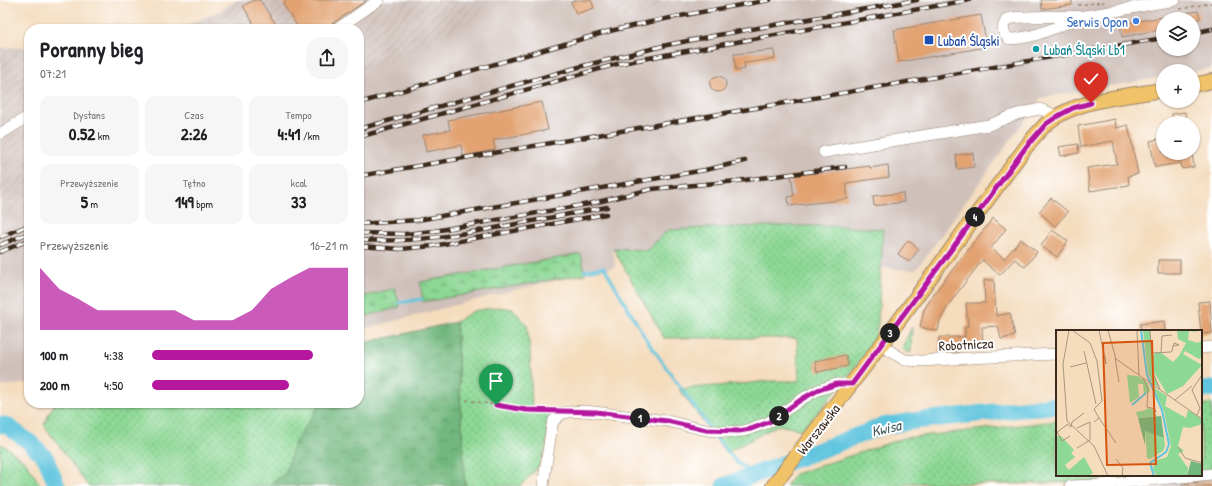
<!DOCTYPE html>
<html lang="pl">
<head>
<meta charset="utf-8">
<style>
	:root { --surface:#fff; --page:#f6f6f6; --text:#202124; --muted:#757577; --accent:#b5179e }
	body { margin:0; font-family:"Patrick Hand",sans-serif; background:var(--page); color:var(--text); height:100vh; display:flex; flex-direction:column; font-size:15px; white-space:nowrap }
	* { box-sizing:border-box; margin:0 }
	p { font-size:13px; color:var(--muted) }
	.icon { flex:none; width:22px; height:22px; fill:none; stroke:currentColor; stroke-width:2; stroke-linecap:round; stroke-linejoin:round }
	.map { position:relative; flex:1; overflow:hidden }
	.drawer { position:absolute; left:24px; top:24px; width:340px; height:384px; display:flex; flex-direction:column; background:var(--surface); border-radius:16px; box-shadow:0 1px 3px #0004 }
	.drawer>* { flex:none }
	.tools { position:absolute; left:1156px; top:12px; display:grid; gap:8px }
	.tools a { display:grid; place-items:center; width:44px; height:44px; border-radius:50%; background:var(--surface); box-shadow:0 1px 3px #0004; font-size:20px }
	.pin { position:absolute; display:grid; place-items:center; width:34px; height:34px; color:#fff; margin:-41px -17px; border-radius:50% 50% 50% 0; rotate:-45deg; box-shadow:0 0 4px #0007 }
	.pin .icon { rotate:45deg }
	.km { position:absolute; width:20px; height:20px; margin:-10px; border-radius:50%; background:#222; color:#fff; font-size:11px; line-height:20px; text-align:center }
	.round { display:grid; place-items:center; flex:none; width:42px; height:42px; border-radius:16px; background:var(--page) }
	.headline { display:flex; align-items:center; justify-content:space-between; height:68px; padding:0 16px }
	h1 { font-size:22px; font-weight:800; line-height:30px }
	.stats { display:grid; grid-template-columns:repeat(3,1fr); gap:6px; height:68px; padding:4px 16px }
	.stats div { display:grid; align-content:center; border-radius:10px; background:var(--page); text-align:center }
	.stats b { font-size:17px; font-weight:800 }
	.stats small { font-size:11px; font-weight:400 }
	.stats p { font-size:11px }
	.chart { height:112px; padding:8px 16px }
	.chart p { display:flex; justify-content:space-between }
	.chart svg { width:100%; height:72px; margin-top:4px; fill:var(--accent); opacity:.7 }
	ul { padding:0 16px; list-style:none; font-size:13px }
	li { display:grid; grid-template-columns:64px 48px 1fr; align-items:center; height:30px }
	li i { height:10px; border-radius:5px; background:var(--accent) }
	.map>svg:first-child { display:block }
</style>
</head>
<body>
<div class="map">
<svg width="1212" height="486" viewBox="0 0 1212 486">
	<defs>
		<pattern id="industrial-furrows" width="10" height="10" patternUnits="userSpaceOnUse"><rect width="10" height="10" fill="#cfc0ba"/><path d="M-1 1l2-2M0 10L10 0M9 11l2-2" fill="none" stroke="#b3a59f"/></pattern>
		<pattern id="grass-dots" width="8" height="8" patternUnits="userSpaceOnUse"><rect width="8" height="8" fill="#8dd895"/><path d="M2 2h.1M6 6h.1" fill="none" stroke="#74af79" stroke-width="1.8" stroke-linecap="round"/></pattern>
		<pattern id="forest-crowns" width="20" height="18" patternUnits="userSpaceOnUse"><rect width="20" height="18" fill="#72b87e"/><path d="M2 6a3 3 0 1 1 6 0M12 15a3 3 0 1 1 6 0" fill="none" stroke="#5f9667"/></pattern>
		<pattern id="wetland-marsh" width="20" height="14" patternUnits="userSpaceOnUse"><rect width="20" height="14" fill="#8dd895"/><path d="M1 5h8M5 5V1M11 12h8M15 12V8" fill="none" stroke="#74af79"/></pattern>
	</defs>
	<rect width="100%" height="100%" fill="#fff"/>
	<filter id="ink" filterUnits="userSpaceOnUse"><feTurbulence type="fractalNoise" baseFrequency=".025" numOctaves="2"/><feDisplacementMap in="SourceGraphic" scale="8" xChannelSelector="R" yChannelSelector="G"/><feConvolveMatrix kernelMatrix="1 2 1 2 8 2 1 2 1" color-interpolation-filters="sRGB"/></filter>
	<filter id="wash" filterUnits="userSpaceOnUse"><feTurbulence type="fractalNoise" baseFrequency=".012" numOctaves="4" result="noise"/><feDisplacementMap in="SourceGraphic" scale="16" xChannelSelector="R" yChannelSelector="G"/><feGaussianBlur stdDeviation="0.9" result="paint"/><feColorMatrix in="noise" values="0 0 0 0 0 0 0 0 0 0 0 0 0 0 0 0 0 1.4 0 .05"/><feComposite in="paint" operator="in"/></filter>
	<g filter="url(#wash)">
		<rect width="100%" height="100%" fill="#f4dcbd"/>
		<g fill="url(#industrial-furrows)">
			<path d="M237,0H749L359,94V29H178L220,11Z"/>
			<path d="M29,47V213L0,224V48Z"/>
			<path d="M1212,478V486H1124Z"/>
		</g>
		<g fill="#cfc0ba" fill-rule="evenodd">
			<path d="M509,0H609L615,19L705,0H1212V68L1193,72L1163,71V77L1041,98L916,270L881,268L883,229L828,226H773L702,228L668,230L647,250L613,248L615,267L510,291L359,330V75L431,41ZM1163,19H1193V49H1163Z"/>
			<path d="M29,206V383L0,386V215Z"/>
		</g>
		<g fill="url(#grass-dots)" stroke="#64815a">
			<path d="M773,226H828L883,229L878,323L875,339L853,370L803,430L778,425L726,453L679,389L751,383L767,381H799L797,338H664L613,248L647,250L668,230L702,228Z"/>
			<path d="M498,307L513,309L527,325L530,353L532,409L556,411L548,423L546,447L538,468L520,486H465L456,322L473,311Z"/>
			<path d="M912,327L911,351V352L909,353L904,350L902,348Z"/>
			<path d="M56,403H321L295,444L285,475L273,481L270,486H88L44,425L50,411Z"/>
			<path d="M1212,403V471L1201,472V405Z"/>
			<path d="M1057,421V475H1168L1106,481L1009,484L911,483L898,486H786L795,474L904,438Z"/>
			<path d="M0,445H3L26,462L41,486H0Z"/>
		</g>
		<path fill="url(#forest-crowns)" stroke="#56714e" d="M456,322L465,486H270L273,481L285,475L294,444L321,403H359V344Z"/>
		<g fill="url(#wetland-marsh)" stroke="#64815a">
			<path d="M581,254L585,274L423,302L420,282Z"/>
			<path d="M395,288L400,307L359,318V298Z"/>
		</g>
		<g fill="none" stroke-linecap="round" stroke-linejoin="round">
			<g stroke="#60c5de" stroke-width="3">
				<path d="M584,271L604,267L646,339L709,427"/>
				<path d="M399,303L422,299"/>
				<path d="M714,435L737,463L756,474"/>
			</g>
			<g stroke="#60c5de" stroke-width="17">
				<path d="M1201,390L1212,389"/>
				<path d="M0,425H6L28,441L45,457L57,486"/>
				<path d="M724,486L883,426L913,421L1057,405"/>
			</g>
		</g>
		<g id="blocks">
			<g fill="#e2a271">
				<path d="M254,0H260L279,29H257L243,6Z"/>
				<path d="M286,0H367L333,23L327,29H299L283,4Z"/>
				<path d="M576,0H591L594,8L576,14L571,2Z"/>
				<path d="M1041,0H1072V5L1042,9Z"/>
				<path d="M1198,11L1200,19H1175L1174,15Z"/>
				<path d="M981,15L987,47L899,62L894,30Z"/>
				<path d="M1163,17V29L1122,37L1120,24Z"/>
				<path d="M774,50L775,59L744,63L745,69L736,71L734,54Z"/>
				<circle cx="718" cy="84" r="8"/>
				<path d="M542,102L548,130L493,140L495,150L463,156L461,145L426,152L423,135L450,130L448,120Z"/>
				<path d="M1185,112L1187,123H1173L1172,114Z"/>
				<path d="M1115,119L1116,128L1128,125L1138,174L1128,176L1129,185L1090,191L1087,168L1117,164L1113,141L1081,147L1078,126Z"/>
				<path d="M1163,138V153H1192L1194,167L1182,169L1181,163L1155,167L1150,141Z"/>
				<path d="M1078,144L1079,153L1061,156L1059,147Z"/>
				<path d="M973,153L974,167L957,169L956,155Z"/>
				<path d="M888,165L889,177L846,183L848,199L789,206L788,197L794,196L791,176L870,166V168Z"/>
				<path d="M903,193L904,202L874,206L873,196Z"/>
				<path d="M1051,198L1068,212L1055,226L1039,212Z"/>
				<path d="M993,218L1006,229L991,248L1004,259L1021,239L1037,252L1025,267L1015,259L1000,275L983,261V259L949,304L940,320L938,331L920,327L924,310L935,292Z"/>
				<path d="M1052,230L1068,241L1057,257L1041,246Z"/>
				<path d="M908,240L919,249L909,262L898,254Z"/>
				<rect x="1158" y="260" width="22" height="13"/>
				<path d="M984,280H994L996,316L1010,313L1015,336L1001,339L998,326L982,327L983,346H959V352H939V337H965V327H968L966,303H985Z"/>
				<path d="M1210,301L1212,333L1201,334L1198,302Z"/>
				<path d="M1164,321L1165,331H1141L1140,324Z"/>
				<path d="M846,355L848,366L817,372L815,361Z"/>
				<path d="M1212,481V486H1182V484Z"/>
			</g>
		</g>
	</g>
	<g filter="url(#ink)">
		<use href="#blocks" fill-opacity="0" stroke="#98836e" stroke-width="1"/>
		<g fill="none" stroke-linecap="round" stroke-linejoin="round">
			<defs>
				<g id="minor">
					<path d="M1084,16C1059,25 1036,39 1009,39L1004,33L1003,27L1007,19C1032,14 1059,18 1084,16C1114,12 1145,5 1175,0"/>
					<path d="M337,29L379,0"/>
					<path d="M0,134L29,116"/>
					<path d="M824,152L989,125L1017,114L1040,109L1057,116"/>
					<path d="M881,345L898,356L905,360L921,361L970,358L1057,354"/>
					<path d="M1201,348L1212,347"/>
					<path d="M543,486L552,425L554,420L563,413L569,412L585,411L667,421L706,430L726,432L744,431L769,422L802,399L818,390L837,384H852"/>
					<path d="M1070,486L1098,485L1212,474"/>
				</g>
				<g id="major">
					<path d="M1193,85L1212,81"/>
					<path d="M773,486L881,345L1026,147C1032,139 1039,131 1046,124C1075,99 1127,96 1163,90"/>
				</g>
			</defs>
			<use href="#minor" stroke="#98836e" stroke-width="12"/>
			<use href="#major" stroke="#98836e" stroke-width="16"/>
			<g stroke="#98836e" stroke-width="1.5" stroke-dasharray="3 3" stroke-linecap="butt">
				<path d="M937,3L938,8"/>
				<path d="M1078,5L1104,2"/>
				<path d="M1180,9L1212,3"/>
				<path d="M982,67L983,71"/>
				<path d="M949,72L950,77"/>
				<path d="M907,79L908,84"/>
				<path d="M466,400L526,410L549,411"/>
			</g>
			<use href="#minor" stroke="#fff" stroke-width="11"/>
			<use href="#major" stroke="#f1c369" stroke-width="14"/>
			<defs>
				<g id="rail">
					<path d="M1193,33L1212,29"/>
					<path d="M359,103L610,31C663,18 716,9 770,0"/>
					<path d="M359,129L579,67L667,45L718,35L917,0"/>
					<path d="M359,137L617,64L670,54L969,0"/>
					<path d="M359,176L1163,38"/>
					<path d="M359,224L418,220L705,170L745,161"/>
					<path d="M359,233L405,234L434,231L589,204L652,189L737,181L845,167"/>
					<path d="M0,237L29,225"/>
					<path d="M359,240C411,243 459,235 511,225C543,219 575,213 607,207"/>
					<path d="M0,245L29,233"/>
					<path d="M359,246L400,249L433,246L606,214"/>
					<path d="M0,252L29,240"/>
				</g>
			</defs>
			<use href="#rail" stroke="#3b2a1e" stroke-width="4.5"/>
			<use href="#rail" stroke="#fff" stroke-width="3" stroke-dasharray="9" stroke-linecap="butt"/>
		</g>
	</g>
	<g fill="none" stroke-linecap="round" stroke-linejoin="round" filter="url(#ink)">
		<defs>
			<path id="route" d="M496,405L526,410L596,412L667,421L706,430L739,431L751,429L769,422L802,399L818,390L837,384H852L954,246L1026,147L1046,124L1058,116L1073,108L1091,103"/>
		</defs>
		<use href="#route" stroke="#fff" stroke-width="8"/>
		<use href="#route" stroke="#b5179e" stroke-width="5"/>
	</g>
	<circle fill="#3f7fe0" stroke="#fff" stroke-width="1.5" cx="1136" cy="21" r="4"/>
	<rect fill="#1a4fb4" stroke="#fff" stroke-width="1.5" x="924" y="35" width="10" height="10" rx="2"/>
	<circle fill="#0f9aa8" stroke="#fff" stroke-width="1.5" cx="1036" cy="49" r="4"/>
	<g text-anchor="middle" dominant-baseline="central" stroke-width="4" stroke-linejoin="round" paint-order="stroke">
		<g font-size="14" fill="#366cbe" stroke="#fff" text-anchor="end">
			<text x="1128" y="21">Serwis Opon</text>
		</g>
		<g font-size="14" fill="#164399" stroke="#fff" text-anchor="start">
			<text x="938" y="40">Lubań Śląski</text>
		</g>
		<g font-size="14" fill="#0d838f" stroke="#fff" text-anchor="start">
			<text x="1044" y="49">Lubań Śląski Lb1</text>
		</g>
		<g font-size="14" fill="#3b2a1e" stroke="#fff">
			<text transform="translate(966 344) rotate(-3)">Robotnicza</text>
			<text transform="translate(818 429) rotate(-52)">Warszawska</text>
		</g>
		<g font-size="15" font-style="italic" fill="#486061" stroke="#fff">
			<text transform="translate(886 428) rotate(-13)">Kwisa</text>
		</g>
	</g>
	<g transform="translate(1056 330)">
		<rect width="146" height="146" fill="#f4dcbd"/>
		<path d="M87,0H94L97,43L104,58L96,53L92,43ZM121,0H140L141,2L133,1L132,10L142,13L146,10V27L143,29L129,21L127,24L146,35L127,56L111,64L98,42L97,26L100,22H104L117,32L123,26L130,13L122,9ZM71,45L82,46L92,53L94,61L88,65L87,54H82L83,67L74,73ZM97,57L111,66L109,76L130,88L132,80L146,89V94L134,98L127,97L122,116L128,121L122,124L132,138L131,146H101L97,140L98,131L111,127L115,116L108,81ZM91,78L96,79L101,86L82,88L80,82L90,80ZM89,101L108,108L109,116L107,121L94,129L91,128ZM0,106H5L18,120L15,123L19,127L9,135L13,140L28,127L37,143L33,146H0Z" fill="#8dd895"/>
		<path d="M105,86L108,108L89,101V115L82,88ZM135,131L146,134V146H131Z" fill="#72b87e"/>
		<path fill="none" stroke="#60c5de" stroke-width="2" d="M85,0L91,45L106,80L113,114L110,122L94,133L98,146M76,75L90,63"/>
		<path fill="none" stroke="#aa957d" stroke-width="1" d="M13,0L7,34L11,91L38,116L52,146M16,0L34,13L41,31L46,71L38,79L43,88L38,92M43,0L50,34L49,26M52,0L60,29L146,89M81,0L83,45M94,0L97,42L104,60M28,21L40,74M105,22L106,6L116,5M96,23L115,22L116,21L117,16L118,14V13L123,15L117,16M59,28L63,52M14,37L30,33M87,48L92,59L91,77L99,79L100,82L98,79M119,70L136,56M141,85L144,78L136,60L146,45M43,88L60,113M11,94L15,97L16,92L28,83M21,98L34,92V110L21,118M1,102L6,111L14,106M0,103L12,94M122,117L129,128L146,133M60,129L67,138L66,146"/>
		<path fill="#d7540e" fill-opacity="0.15" stroke="#d7540e" stroke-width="2" d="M96,11L100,134L51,135L47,13Z"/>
		<rect width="146" height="146" fill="none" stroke="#3b2a1e" stroke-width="2"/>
	</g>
</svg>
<div class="tools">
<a><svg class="icon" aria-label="layers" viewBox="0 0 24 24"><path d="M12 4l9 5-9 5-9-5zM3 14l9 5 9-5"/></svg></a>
<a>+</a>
<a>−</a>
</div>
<div class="pin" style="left:496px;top:405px;background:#1e9e55"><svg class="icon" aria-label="arrive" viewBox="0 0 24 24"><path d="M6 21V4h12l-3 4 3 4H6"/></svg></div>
<div class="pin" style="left:1091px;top:103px;background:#d93025"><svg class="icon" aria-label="check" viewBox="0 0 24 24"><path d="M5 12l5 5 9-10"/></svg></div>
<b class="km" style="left:640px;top:418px">1</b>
<b class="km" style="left:779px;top:416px">2</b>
<b class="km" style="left:890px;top:333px">3</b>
<b class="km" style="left:975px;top:217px">4</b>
<section class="drawer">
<div class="headline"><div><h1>Poranny bieg</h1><p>07:21</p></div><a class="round"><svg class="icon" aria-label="share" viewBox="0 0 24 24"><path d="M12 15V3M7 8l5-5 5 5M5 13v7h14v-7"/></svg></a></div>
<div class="stats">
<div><p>Dystans</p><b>0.52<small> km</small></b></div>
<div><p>Czas</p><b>2:26</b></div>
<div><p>Tempo</p><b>4:41<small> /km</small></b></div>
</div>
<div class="stats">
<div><p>Przewyższenie</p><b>5<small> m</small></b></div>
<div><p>Tętno</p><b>149<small> bpm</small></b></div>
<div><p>kcal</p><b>33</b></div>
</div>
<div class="chart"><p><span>Przewyższenie</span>16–21 m</p>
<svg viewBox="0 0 160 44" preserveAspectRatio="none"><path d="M0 44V6L10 19L20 25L30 32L40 32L50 32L60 32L70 32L80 38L90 38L100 38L110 32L120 19L130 12L140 6L150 6L160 6V44z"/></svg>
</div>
<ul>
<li><b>100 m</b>4:38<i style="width:82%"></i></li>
<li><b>200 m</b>4:50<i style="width:70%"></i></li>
</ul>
</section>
</div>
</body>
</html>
